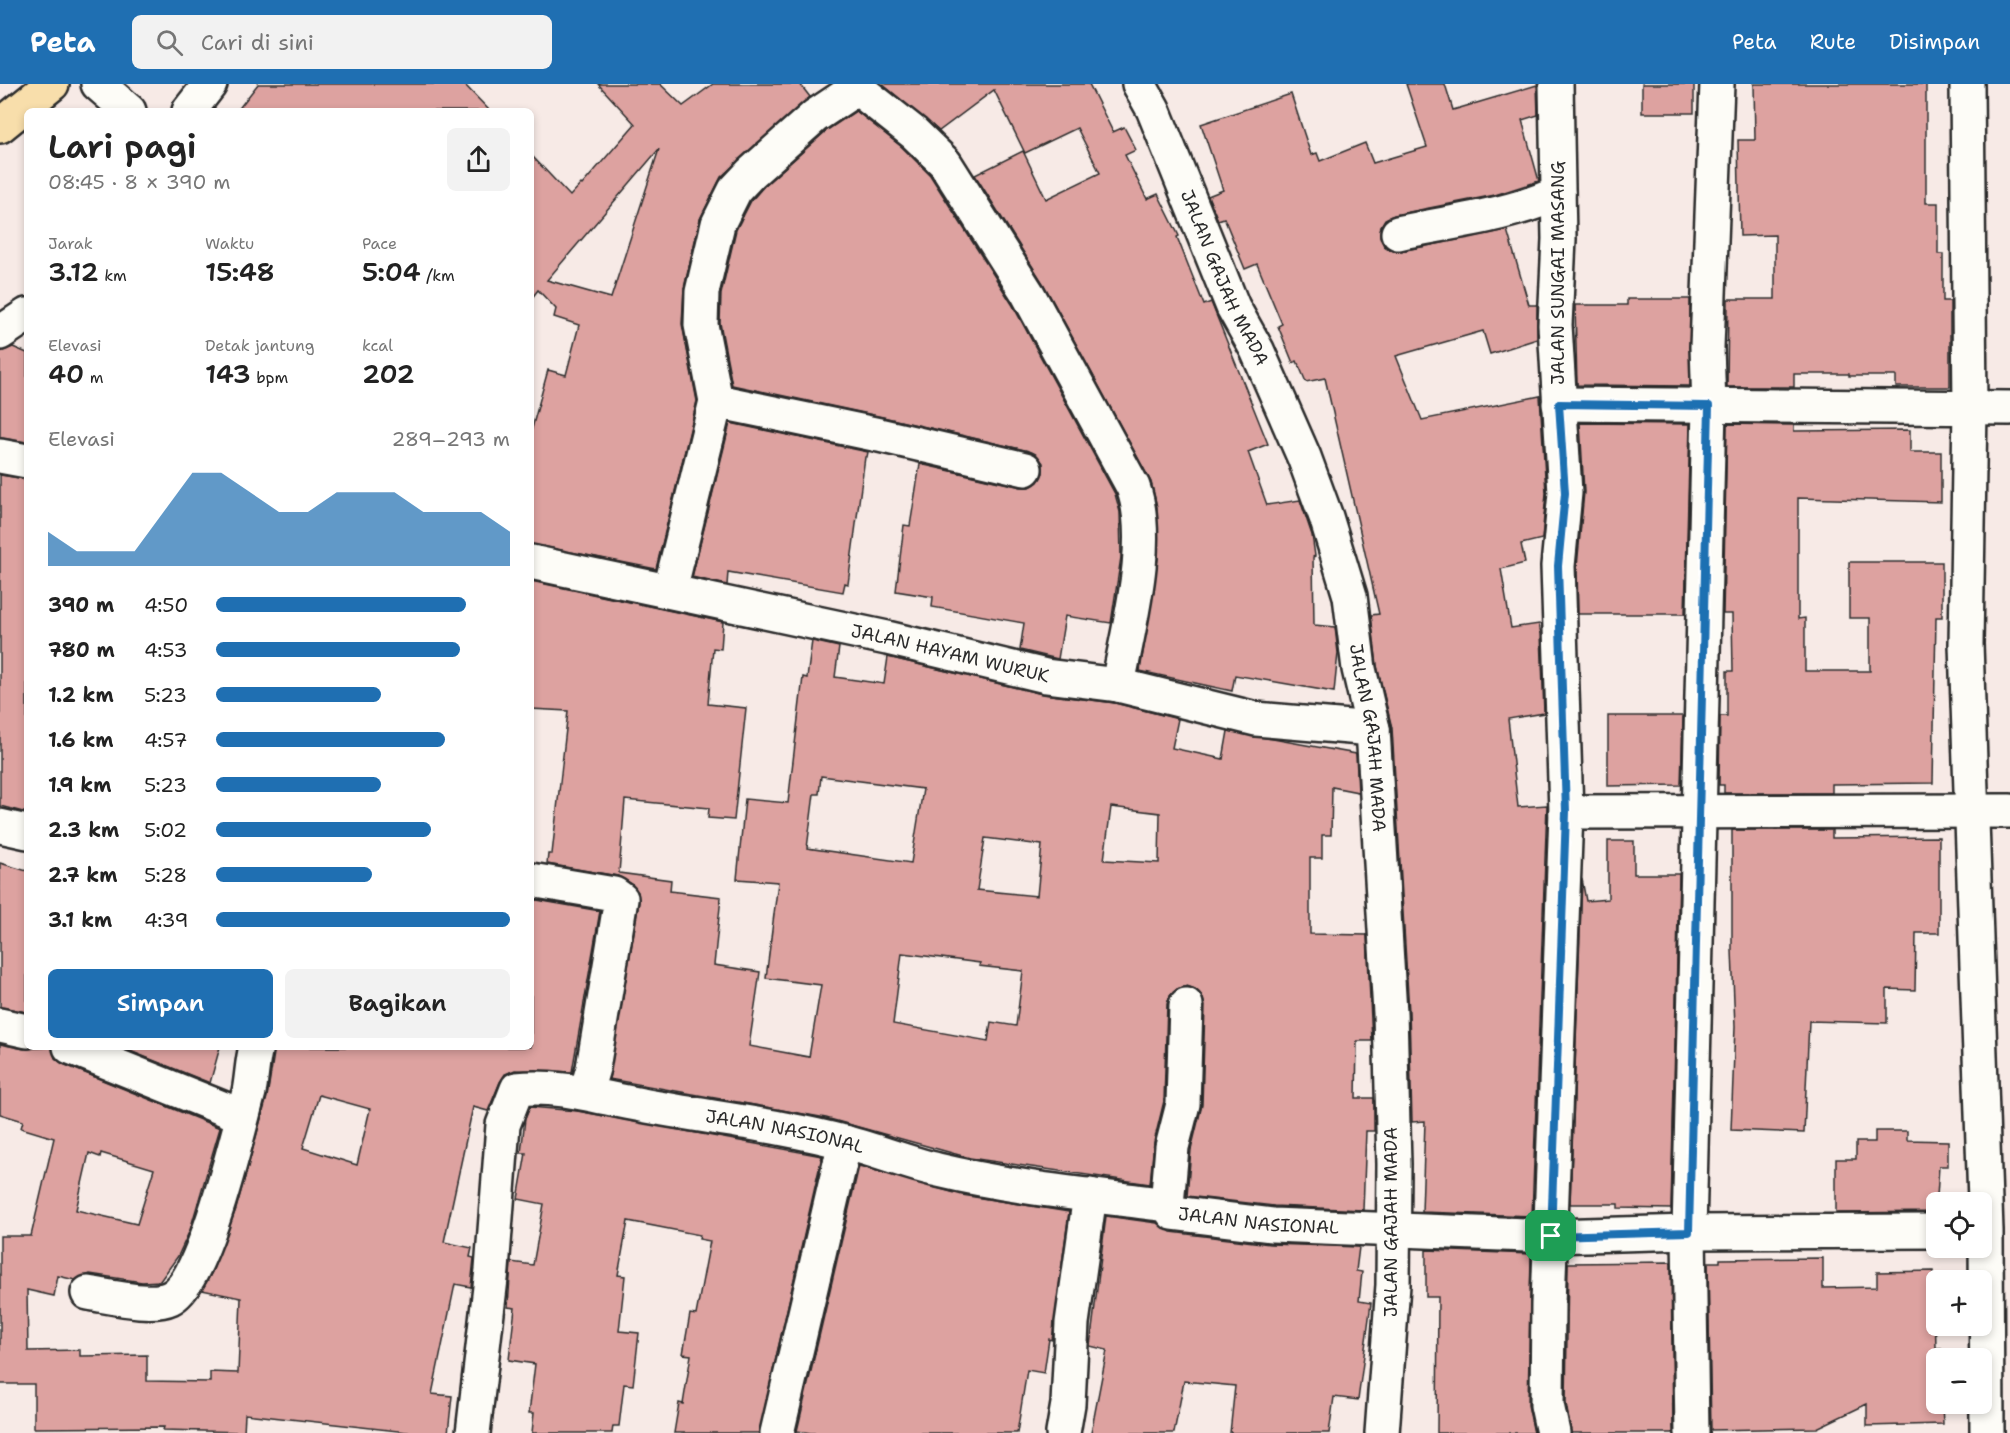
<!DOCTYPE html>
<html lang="id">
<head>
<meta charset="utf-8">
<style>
	:root { --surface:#fff; --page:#f2f2f2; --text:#222; --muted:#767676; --accent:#1f6fb2 }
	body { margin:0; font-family:"Shantell Sans",sans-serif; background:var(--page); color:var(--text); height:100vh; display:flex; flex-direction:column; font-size:22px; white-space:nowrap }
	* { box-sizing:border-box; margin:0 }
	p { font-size:20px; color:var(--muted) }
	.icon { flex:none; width:33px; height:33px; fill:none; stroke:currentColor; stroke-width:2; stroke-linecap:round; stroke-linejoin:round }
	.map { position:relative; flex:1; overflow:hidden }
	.drawer { position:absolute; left:24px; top:24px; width:510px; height:942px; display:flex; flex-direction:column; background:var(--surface); border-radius:9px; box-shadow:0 3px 9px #0003 }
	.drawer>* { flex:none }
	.buttons { position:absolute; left:1926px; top:1108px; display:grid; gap:12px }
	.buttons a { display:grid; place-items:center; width:66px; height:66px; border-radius:9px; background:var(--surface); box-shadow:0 3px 9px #0003; font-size:30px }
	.pin { position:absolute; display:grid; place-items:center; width:51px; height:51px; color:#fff; margin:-26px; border-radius:12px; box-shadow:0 3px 9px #0006 }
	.round { display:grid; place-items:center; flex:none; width:63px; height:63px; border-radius:9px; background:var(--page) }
	.summary { display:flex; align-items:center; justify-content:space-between; height:102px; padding:0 24px }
	h1 { font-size:33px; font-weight:600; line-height:45px }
	.stats { display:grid; grid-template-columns:repeat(3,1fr); gap:9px; height:102px; padding:6px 24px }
	.stats div { display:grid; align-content:center }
	.stats b { font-size:26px; font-weight:600 }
	.stats small { font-size:16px; font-weight:400 }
	.stats p { font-size:16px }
	.chart { height:168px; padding:12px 24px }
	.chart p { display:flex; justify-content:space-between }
	.chart svg { width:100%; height:108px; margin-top:6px; fill:var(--accent); opacity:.7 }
	.action { display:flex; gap:12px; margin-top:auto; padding:12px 24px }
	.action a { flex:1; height:69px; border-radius:9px; background:var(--accent); color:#fff; font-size:24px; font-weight:600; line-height:69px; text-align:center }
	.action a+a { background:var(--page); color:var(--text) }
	ul { padding:0 24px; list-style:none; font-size:20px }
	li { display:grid; grid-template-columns:96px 72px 1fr; align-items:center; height:45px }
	li i { height:15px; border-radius:8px; background:var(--accent) }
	header { display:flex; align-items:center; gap:36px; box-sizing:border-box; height:84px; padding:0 30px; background:var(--accent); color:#fff }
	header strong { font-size:28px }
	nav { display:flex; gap:33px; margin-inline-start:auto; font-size:21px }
	.search { width:420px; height:54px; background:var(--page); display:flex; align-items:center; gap:15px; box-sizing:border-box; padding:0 21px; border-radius:9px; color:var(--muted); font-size:22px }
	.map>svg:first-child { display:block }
</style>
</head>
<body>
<header>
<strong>Peta</strong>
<div class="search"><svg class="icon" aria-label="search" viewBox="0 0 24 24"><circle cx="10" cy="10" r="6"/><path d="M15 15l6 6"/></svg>Cari di sini</div>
<nav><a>Peta</a><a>Rute</a><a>Disimpan</a></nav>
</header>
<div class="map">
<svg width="2010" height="1349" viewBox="0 0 2010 1349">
	<rect width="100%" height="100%" fill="#f7eae6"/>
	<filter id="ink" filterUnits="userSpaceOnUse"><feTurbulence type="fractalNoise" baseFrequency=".0167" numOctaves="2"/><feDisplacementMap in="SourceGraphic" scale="12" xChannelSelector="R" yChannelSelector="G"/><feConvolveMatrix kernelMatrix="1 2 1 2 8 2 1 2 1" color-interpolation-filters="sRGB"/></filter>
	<g filter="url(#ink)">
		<g fill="#dda2a0" stroke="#2b2b2b" stroke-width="1.5" fill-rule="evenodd">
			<path d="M258,0H464L490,27H237Z"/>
			<path d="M598,0H660L683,22L713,0H800L810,13L721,93L700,135L684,204L682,240L697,317L656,485L531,460V348L548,286L566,291L579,241L554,233L556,225L538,206L531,215V71L570,112L581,100L582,101L635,40ZM659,65L611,214L547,196Z"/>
			<path d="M882,0H1089L1113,48L1124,43L1136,66L1125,71L1147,115L1158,110L1179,152L1177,153L1204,221L1211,218L1268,360L1248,368L1267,421L1300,416L1312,451L1315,472L1313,473L1314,541L1335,543L1338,569L1334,608L1235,591L1232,607L1140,587L1158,475L1157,423L1151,398L1044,201L975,91L1023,67L1046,115L1100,89L1077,44L1025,69L994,6L939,47Z"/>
			<path d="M1406,0H1445L1453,26L1537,1L1538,31L1522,36L1539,97L1495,111L1394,131L1385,135L1381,142L1380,152L1384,162L1393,167H1401L1507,146L1529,221H1537V255L1490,270L1483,247L1396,272L1422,336L1540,312L1546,409L1542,455L1521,460L1525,479L1501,485L1511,544L1539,540L1541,550L1544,629L1508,635L1518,723L1547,721L1532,1132L1422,1128L1425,1037L1412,1038L1409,928L1392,644L1377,582L1371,531L1379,530L1325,294L1306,298L1297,277L1293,279L1278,242L1282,240L1257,180L1245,185L1224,134L1218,136L1208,112L1223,106L1201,40L1291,10L1311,71L1317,69L1320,77L1365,59L1373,79L1427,63Z"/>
			<rect x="1642" y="0" width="52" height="29"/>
			<path d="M1754,0H1926V119H1938V170H1943V217H1950V303H1896V292H1849V290H1794V303H1727L1728,215H1775V151L1740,152L1738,56H1755Z"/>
			<path d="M856,27L902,63L930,91L1012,220L1115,410L1120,428L1121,473L1111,539L1065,532L1058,575L1020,566L1024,539L932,523L933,513L896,507L904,441L910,442L920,380L1021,403H1030L1038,398L1043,389V379L1037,371L1029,367L883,333L732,301L720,239L721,210L736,146L751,117L764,102L826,47Z"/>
			<path d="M1627,215H1690V302L1577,301L1575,221H1627Z"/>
			<path d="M13,263L27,269V358L0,354V268Z"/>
			<path d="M730,339L868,368L867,373H865L848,500L845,499L843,508L728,488L727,501L692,493Z"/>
			<path d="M1580,339L1690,340L1685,530H1578L1577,483L1584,408Z"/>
			<path d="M1727,340L1794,341V347L1910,346V368H1941V418L1798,414V535L1805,534V587H1870V534H1849V478H1942V533H1936L1933,699L1832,700V709H1724V701H1719L1720,632H1727V587H1733L1732,530H1723Z"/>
			<path d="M0,391L27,395V729L0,722Z"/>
			<path d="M531,497L723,538L721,565L713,564L708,620L746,624L734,736L708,734L709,724L625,716L619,789L671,796L670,807L721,813L714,881L760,888L749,962L809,973L821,901L766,894L778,798L737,795L745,715L788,719L803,593L807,594L812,557L839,563L835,593L884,600L888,573L1042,610L1115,619L1178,635L1172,664L1223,675L1228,647L1356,670L1358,708L1332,703L1331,751H1322V774H1310V850L1367,851L1372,957H1357L1356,1014H1374V1047H1366L1363,1126L1274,1122L1187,1112L1191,1066L1202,1021L1205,922L1202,912L1195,905L1187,902L1177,905L1170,912L1167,920L1164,1017L1154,1058L1150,1100L970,1074L826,1034L609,995L639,818L638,808L632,800L618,792L547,780L548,770H552L568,627L531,625ZM821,692L923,705L911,779L807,764L814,710H819ZM1111,723L1160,729L1159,779L1104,776ZM985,754L1042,761L1037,812L977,806ZM902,869L980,879L979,882L1023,887L1016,942L991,938L988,957L893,940Z"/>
			<path d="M1608,632H1683L1681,701L1608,702Z"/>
			<path d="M1732,746H1832V754L1939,753V849H1916L1915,906L1887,905V939L1809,937L1804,1049L1731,1046L1735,943L1732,866Z"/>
			<path d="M1608,757H1634V790H1679L1671,1125L1618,1124V1120H1570L1582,795L1586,817L1608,815Z"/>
			<path d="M0,779L27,787V928L0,923Z"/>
			<path d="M531,815L600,827L572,988L515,986L505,990L500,998L488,1027L473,1023L444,1158L472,1164L470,1173L474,1174L471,1203L455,1200L432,1310L452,1312L448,1349H416L245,1330L244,1348L163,1346L164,1343L34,1344V1300H0V1152H31L54,1054L21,1044L23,1037L0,1030V960L24,965L52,963L55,974L63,980L220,1044L190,1146L178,1172L160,1197L142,1198L90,1190L75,1196L58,1192L54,1212L27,1206L28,1267L80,1266V1272L147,1271V1297L210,1298V1288L238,1289L241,1214L202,1206L212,1188L236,1125L267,1013L275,963H531ZM319,1011L370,1025L357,1081L303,1064ZM89,1069L100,1073L101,1069L154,1085L137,1140L76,1126Z"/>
			<path d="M120,963H220L210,999Z"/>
			<path d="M530,1023L577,1027L822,1072L759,1349H674L679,1319L683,1320L691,1271L683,1270L690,1230L696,1231L710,1157L699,1155L700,1151L628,1137L618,1191L625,1192L619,1247L639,1249L633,1301L624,1300L619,1342H613L612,1349H532L534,1329H529L535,1280L509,1276L515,1224L508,1223L511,1178L533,1181L544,1120L518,1115L526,1069H521L525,1035Z"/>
			<path d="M1875,1047H1907V1056L1948,1057V1082H1939L1936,1128L1836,1129V1075H1856V1058H1875Z"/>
			<path d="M859,1082L962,1111L1069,1128L1052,1256L1049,1255L1044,1289L1027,1286L1017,1349H811L797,1347Z"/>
			<path d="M1106,1132L1157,1139L1171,1148L1270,1160L1359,1163L1356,1187L1362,1188L1359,1217L1371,1219L1358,1316L1334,1313L1329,1349H1230L1235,1302L1184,1297L1174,1349H1091L1107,1266L1090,1262Z"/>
			<path d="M1426,1166L1531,1170L1528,1321L1534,1349H1437L1438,1213H1426Z"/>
			<path d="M1823,1174V1204L1877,1203V1188L1934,1187L1936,1264H1941V1275H1936V1320H1942L1943,1340L1867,1342V1320L1817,1344L1711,1346L1708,1178H1720V1175Z"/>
			<path d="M1671,1178L1673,1349H1571L1566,1319L1568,1179Z"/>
		</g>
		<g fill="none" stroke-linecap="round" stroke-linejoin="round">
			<defs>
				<g id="minor">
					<path d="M98,0L129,27"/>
					<path d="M852,0L914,49L945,79L1028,210L1133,403C1153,458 1128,544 1118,601"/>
					<path id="s1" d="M1139,0L1153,25L1233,223L1257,266L1304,373L1326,433L1350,512L1359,585L1373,645L1390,929L1394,1080L1393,1201L1382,1349"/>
					<path d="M1967,0L1970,324L1966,560L1986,1147L1987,1349"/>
					<path d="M189,27L210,0"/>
					<path d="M1398,149C1450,138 1509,132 1558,109"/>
					<path d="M0,249L27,231"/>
					<path d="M716,317L879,351L1025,385"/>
					<path d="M1559,320L2010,324"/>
					<path d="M0,372L27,377"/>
					<path id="s2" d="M531,478L887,554L1046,592L1118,601L1256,635L1373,645"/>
					<path d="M670,506L716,317L701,241L702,208L718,140L735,106L751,89L815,32L857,4"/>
					<path d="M1566,728L2010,727"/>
					<path d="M0,742L27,748"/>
					<path d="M531,796L614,810L621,815L593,984L586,1008"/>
					<path d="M0,941L27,947"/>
					<path d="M70,963L242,1032"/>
					<path d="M1167,1121L1172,1063L1183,1020L1186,921"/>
					<path d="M88,1209C109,1212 151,1223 170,1214C204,1198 238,1048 249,1008C252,993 252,978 256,963"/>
					<path id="s3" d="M473,1349L492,1186L503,1041L517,1005C560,1000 600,1014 642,1021C710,1034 780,1041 847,1059C878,1067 907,1079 938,1086C1013,1104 1090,1111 1167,1121L1173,1129L1272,1141L1551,1152L1689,1148L1936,1147"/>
					<path d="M777,1349L845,1058"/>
					<path d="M1063,1349L1068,1320L1072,1239L1090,1111"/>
					<path d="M1553,1349L1547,1321L1548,1220L1566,728L1558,482L1565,409L1555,241L1559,155L1556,0"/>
					<path d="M1692,1349L1689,1148L1709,323L1707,263L1717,0"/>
				</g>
				<path id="highway" d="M0,42L52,0"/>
			</defs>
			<use href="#minor" stroke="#2b2b2b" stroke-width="38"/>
			<use href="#highway" stroke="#2b2b2b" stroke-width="38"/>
			<use href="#minor" stroke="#fdfcf7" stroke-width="33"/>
			<use href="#highway" stroke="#f8deab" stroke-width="33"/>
		</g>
	</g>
	<g fill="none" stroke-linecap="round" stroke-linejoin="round" filter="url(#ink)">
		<defs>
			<path id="route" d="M1559,320L1709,322L1689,1148L1551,1152L1566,728L1558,482L1565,409Z"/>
		</defs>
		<use href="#route" stroke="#fff" stroke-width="12"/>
		<use href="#route" stroke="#1f6fb2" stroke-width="8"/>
	</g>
	<g text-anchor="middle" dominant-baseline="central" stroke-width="5" stroke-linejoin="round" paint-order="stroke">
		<g font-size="18" fill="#2b2b2b" stroke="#fdfcf7">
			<text transform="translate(1558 189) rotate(-90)">JALAN SUNGAI MASANG</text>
			<text stroke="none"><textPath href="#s1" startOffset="212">JALAN GAJAH MADA</textPath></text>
			<text stroke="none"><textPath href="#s2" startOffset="429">JALAN HAYAM WURUK</textPath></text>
			<text stroke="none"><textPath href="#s1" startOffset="698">JALAN GAJAH MADA</textPath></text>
			<text stroke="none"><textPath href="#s3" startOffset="620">JALAN NASIONAL</textPath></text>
			<text stroke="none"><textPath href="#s3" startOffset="1106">JALAN NASIONAL</textPath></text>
			<text transform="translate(1391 1138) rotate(-90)">JALAN GAJAH MADA</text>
		</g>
	</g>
</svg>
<div class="buttons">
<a><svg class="icon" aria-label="locate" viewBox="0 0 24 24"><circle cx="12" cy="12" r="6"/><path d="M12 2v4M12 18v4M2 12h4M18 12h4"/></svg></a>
<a>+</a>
<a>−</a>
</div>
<div class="pin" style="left:1551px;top:1152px;background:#1e9e55"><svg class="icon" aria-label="arrive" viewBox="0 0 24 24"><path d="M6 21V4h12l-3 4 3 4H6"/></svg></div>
<section class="drawer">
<div class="summary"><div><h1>Lari pagi</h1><p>08:45 · 8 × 390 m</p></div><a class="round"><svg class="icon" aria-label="share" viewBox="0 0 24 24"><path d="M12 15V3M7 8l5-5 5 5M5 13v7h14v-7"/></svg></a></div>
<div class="stats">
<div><p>Jarak</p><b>3.12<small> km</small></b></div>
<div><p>Waktu</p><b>15:48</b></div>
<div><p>Pace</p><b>5:04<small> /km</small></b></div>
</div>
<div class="stats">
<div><p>Elevasi</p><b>40<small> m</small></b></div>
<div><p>Detak jantung</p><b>143<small> bpm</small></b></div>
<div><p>kcal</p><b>202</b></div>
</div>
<div class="chart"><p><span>Elevasi</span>289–293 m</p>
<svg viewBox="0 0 160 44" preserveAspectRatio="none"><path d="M0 44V30L10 38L20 38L30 38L40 22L50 6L60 6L70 14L80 22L90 22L100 14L110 14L120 14L130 22L140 22L150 22L160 30V44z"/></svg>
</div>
<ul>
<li><b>390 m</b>4:50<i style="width:85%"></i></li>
<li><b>780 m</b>4:53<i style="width:83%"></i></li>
<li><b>1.2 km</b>5:23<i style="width:56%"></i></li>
<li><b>1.6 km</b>4:57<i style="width:78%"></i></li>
<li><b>1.9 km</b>5:23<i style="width:56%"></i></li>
<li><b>2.3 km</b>5:02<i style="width:73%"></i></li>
<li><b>2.7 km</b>5:28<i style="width:53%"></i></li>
<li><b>3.1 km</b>4:39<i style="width:100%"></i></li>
</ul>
<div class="action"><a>Simpan</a><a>Bagikan</a></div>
</section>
</div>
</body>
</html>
